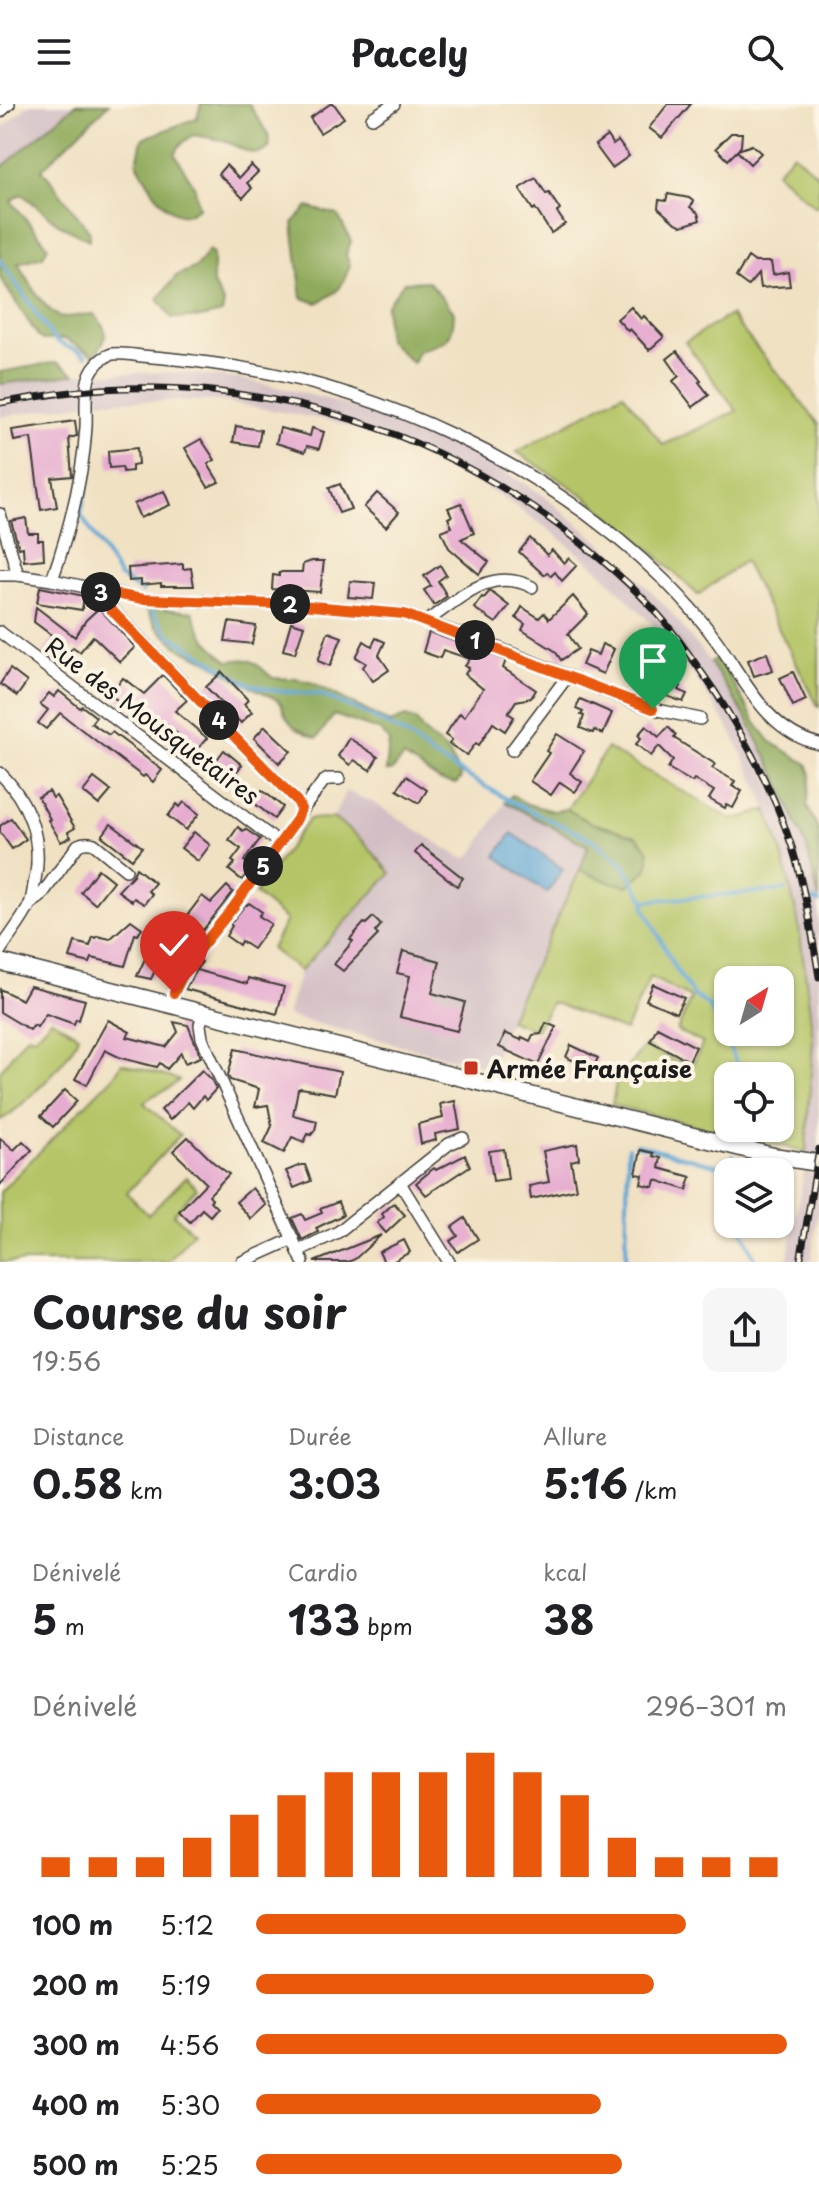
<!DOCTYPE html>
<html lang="fr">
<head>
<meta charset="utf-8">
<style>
	:root { --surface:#fff; --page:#f6f6f6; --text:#202124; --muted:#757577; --accent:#ea580c }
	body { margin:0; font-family:"Playpen Sans",sans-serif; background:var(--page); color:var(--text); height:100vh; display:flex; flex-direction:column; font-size:30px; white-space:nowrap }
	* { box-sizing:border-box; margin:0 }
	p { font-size:26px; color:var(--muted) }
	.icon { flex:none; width:44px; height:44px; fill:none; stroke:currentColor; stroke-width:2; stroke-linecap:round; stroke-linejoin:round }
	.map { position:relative; height:1158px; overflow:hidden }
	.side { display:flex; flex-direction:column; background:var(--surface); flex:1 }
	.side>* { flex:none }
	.needle { width:52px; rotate:37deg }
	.fabs { position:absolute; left:714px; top:862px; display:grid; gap:16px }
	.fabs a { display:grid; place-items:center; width:80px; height:80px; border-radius:16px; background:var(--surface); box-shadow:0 2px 6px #0004; font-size:40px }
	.pin { position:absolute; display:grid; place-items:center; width:68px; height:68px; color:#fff; margin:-82px -34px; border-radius:50% 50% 50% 0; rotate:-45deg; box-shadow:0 0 8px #0007 }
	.pin .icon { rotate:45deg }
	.km { position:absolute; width:40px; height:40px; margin:-20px; border-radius:50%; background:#222; color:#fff; font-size:22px; line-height:40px; text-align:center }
	.round { display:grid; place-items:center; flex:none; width:84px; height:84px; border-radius:16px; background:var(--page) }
	.overview { display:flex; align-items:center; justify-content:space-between; height:136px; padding:0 32px }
	h1 { font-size:44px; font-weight:700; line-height:60px }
	.stats { display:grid; grid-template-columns:repeat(3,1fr); gap:12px; height:136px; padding:8px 32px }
	.stats div { display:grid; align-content:center }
	.stats b { font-size:40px; font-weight:700 }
	.stats small { font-size:22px; font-weight:400 }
	.stats p { font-size:22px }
	.chart { height:224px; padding:16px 32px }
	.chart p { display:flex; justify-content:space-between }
	.chart svg { width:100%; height:144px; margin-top:8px; stroke:var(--accent); stroke-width:6 }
	ul { padding:0 32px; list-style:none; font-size:26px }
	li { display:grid; grid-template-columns:128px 96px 1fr; align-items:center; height:60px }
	li i { height:20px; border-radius:10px; background:var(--accent) }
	header { display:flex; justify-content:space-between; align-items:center; height:104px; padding:0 32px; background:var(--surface); font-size:36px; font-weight:700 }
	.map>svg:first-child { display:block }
</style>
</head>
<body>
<header><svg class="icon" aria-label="menu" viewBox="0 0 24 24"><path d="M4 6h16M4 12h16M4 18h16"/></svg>Pacely<svg class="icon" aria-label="search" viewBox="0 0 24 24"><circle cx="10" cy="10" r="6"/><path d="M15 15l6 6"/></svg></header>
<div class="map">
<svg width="819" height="1158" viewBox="0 0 819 1158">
	<rect width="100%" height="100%" fill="#fcf5e5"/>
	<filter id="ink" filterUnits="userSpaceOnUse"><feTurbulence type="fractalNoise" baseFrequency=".0125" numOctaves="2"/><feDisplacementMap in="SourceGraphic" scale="16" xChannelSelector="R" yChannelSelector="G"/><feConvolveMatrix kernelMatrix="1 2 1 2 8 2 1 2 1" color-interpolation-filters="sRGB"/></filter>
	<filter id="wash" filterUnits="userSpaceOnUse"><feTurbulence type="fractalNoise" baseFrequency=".006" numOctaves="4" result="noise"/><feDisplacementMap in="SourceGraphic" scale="32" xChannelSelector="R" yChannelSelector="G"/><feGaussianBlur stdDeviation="1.8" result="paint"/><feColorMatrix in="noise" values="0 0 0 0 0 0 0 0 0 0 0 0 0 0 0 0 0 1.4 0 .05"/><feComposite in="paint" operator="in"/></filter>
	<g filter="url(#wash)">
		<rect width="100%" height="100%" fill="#f0e1c3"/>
		<g fill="#d2bec4">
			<path d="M30,0H76L0,65V26Z"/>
			<path d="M179,268L247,276L327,295L439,333L498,364L544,392L613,449L669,506L710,558L747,615L777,673L807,744L819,795V1101L811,1158H787L805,1063L810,996L781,746L759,685L731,627L693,570L656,524L600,467L550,426L495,389L434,355L378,332L327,316L219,297H100L0,313V280L75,270Z"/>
			<path d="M346,687L374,699L460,753L467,754L473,750L505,698L588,742L580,766L509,916L490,964L287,912L300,867L391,770L361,735L333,714Z"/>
		</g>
		<g fill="#b5c466" stroke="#687041" stroke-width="2" fill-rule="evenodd">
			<path d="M793,49L819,72V103L813,101L776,68Z"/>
			<path d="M730,211L819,320V604L744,457L698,491L645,441L585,392L517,348L623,289L663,341L737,307L685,238Z"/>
			<path d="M607,644L733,716L767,706L781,746L798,816L806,875L813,935L806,1048L612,1001L616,979L644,942L691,964L703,939L677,927L691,894L650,873L625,927L552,898L536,926L509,916L580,766L609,778L646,767C661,728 613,728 589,718C581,715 574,709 567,705ZM728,876H780V928H728ZM728,972H780V1024H728Z"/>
			<path d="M333,714L361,735L391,769L300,867L271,845L286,816L255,790L309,715Z"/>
			<path d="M51,915L78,931C74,952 20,1007 0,1016V967L27,931L35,933Z"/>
			<path d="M122,959L179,976C165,991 157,985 144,999L180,1031L127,1089L148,1111L186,1073L197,1084L173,1110L193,1128L168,1158H0V1088L114,972Z"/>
		</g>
		<g fill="#90aa5b" stroke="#56633c" stroke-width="2">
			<path d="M76,0H109L42,65L90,128L89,136L60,121L22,90L11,97L48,142L43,152L18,159C27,173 44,209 62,213C69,214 85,210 94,210C109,226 109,234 94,251L65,235L43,236L38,232L0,174V65Z"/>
			<path d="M201,0H249L268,30L270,43C255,57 242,44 227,38C217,34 204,33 193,31L180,41L175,50L195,84L199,104C196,105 190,110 187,110C166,115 145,74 137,59L142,35L197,14Z"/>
			<path d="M308,103L338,111L351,137L346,151L350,161C341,186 340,187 317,199L302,194L293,119Z"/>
			<path d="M209,146L213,149V180L224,200L222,209L201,214H172L158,195L176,172L196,163Z"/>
			<path d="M428,177L454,208C453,240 446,237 418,247L413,259L387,236L386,202L404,178Z"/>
			<path d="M57,258L75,270L0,280V268Z"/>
			<path d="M145,503L193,508C201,532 209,542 229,557C255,552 254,559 273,574L297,575L313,579L390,619L406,613L416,617L425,629L449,649L461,674L456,680L440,677L404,653L391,668L386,667L389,637L381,627L334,611L317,634C303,628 290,624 284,608C279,596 286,606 278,596L236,575L208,557L181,545L156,523Z"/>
			<path d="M716,556L723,562L756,619L770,637L807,660L811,670L807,701L819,727V795L807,744L777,673L747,615L710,558Z"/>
			<path d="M512,691L527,700L553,707L567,705L589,718L637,732L649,747V758L646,766L628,782L609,778L580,766L588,742L505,698Z"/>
		</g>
		<path fill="#5fa6d5" stroke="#3e6178" stroke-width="2" d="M512,729L563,765L547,789L496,752Z"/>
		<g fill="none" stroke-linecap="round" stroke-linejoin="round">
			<g stroke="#5fa6d5" stroke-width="4">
				<path d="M0,156L54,235C62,244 76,242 86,252"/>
				<path d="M95,315L91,361L81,411L119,472L142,488"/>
				<path d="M147,501L168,530L248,580L277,587L319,590L365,609L408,632L433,652L512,698L593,736L624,761L645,797L644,803L674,862L693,891L709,902L741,968V972"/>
				<path d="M813,796L819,798"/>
				<path d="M645,797L785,786"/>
				<path d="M636,1040L730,1065"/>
				<path d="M729,1068L733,1051"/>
				<path d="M728,1071L724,1083L728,1091"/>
				<path d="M740,1120L756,1158"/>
				<path d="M626,1158L628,1043"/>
			</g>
		</g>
		<g id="blocks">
			<g fill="#e6acd0">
				<path d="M330,0H334L344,14L320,29L310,14Z"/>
				<path d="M668,0H691L662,34L649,24Z"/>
				<path d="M731,29H742L741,42L738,46L752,41L761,49L750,60L737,47L728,56L716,44Z"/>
				<path d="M607,32L613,41L618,37L629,52L612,64L595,41Z"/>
				<path d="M226,61L239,74L251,61L258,68L247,79L252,84L243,94L218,70Z"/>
				<path d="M536,74L546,90L549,89L555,98L560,106L557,108L565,120L551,129L535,104L533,106L520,86V84Z"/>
				<path d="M668,90L689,94L694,98L690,103L698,109L700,116L682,122L674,118L658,104L659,96L666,97Z"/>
				<path d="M748,153L755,158H771L773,171L788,168L790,182L760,184L758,170L748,182L736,173Z"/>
				<path d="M631,203L641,215L644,212L664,233L649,246L630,225L628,227L617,215Z"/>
				<path d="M677,247L701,277L699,278L709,291L693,303L673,277L679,272L667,255Z"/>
				<path d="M75,317L77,332L69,334L72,372L52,374L57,403L41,406L31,334L14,337L12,326Z"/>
				<path d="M236,322L261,326L258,342L233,338Z"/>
				<path d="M280,324L310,332L312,324L324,328L319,345L307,342L305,348L276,339Z"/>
				<path d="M201,335L215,356L208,360L219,378L208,383L185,344Z"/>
				<path d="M137,344L138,361L132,362V367L123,368L122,363L109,364L108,347Z"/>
				<path d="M340,380L351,405L339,409L329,384Z"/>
				<path d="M164,387L170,401L140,414L134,400Z"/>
				<path d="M377,389L399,408L386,423L364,403Z"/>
				<path d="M461,399L474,429L461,435L489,458L479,470L449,444L441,427L452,423L448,414L452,412L448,404Z"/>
				<path d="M26,414L28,429H38V436H43L44,455L24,457L23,443L19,444L11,417Z"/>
				<path d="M530,434L547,451L552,446L564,459L569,454L577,461L562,477L555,468L551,472L547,468L544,471L519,448Z"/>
				<path d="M312,457H324L320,488L272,485L273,471L279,472V469L282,468H302L303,460Z"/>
				<path d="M183,460V465L191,464L194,482H161V479L141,481V476L129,477L128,464Z"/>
				<path d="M440,461L446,471L438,477L447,492L434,501L424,486L431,482L424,472Z"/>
				<path d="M350,477L375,479L373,495L348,493Z"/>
				<path d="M40,483L84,492L82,506L37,499Z"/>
				<path d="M490,487L509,502L496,519L474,504L482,493L484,494Z"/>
				<path d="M573,492L588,510L568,530L578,545L561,556L555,547L522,526L525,520L516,514L522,503L539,514L544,509L549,515Z"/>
				<path d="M36,503L75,533L86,516L99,504L135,543L120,558L93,532L80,548L73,543L58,561L43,549L54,533L34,518Z"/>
				<path d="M229,518L256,522L252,540L225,537Z"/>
				<path d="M291,518L304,522L295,549L283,546Z"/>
				<path d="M328,528L342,533L330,562L318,557Z"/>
				<path d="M429,528L506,556L503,564L536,586L531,594L516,597L508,609L514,613L505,627L493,619L479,641L476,639L467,651L449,640L452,636L445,631L460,609L464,613L483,585L465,570L469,564L465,562L470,555L443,546L440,554L423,548Z"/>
				<path d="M376,534L385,538L379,551L389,566L373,577L363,563L366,559L356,553L364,537L372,542Z"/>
				<path d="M602,540L614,545L603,570L582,561L588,547L598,551Z"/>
				<path d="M634,542L656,553L655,555L666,560L662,567L675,573L672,578L681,582L679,586L687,590L683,598L653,587L656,582L625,569Z"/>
				<path d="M767,549L773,566L754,572L748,556Z"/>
				<path d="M10,565L27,578L17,592L0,580Z"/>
				<path d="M222,568L248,596L244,600L252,608L241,619L206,583Z"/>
				<path d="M793,568L806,596L793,602L780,574Z"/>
				<path d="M163,571L187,596L175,607L207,634L197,646L165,620L160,626L128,600L121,597L120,598L110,591L123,574L144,590Z"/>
				<path d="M59,587L80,604L82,602L96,613L91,619L109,631L112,628L162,666L153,678L145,671L143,673L60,609L46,625L38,619L48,606L40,600L49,589L54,593Z"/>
				<path d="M580,595L612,609L603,630L594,626L593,629L580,624L584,612L581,611L583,608L576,605Z"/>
				<path d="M265,622L291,647L279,659L254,634Z"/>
				<path d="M646,622L659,633L668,623L676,631L674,634L715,660L712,664L735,677L732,682L742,687L733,704L726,701L725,704L709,695L714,687L694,675L692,678L668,664L673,656L659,642L651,652L636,640L641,634L638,631Z"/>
				<path d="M557,630L584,647L570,669L582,678L575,688L560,678L551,691L530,677L549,649L546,647Z"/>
				<path d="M349,634L378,653L370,666L354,656L350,661L338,652Z"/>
				<path d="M224,646L242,661L233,672L215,658Z"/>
				<path d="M406,672L427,686L419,699L397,686Z"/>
				<path d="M94,674L111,687L99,701L83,688Z"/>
				<path d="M262,686L283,703L274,715L253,698Z"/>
				<path d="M49,687L53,694L56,692L75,724L68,728L71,733L61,738L48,716L50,715L38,693Z"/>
				<path d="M184,698L199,710L186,726L168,712L177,700L180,703Z"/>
				<path d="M11,714L26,735L12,745L0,728V722Z"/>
				<path d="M111,720L142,743L132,755L102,732Z"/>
				<path d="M238,723L243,727L245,725L260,735L244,757L252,763L242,776L229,766L235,759L232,757L241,745L229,736Z"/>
				<path d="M194,728L210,741L198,757L181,744Z"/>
				<path d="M421,741L463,774L457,782L415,749Z"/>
				<path d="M136,764L155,779L148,787L152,790L144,800L134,794L132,797L118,787L133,771Z"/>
				<path d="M98,765L113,777L95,800L81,788Z"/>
				<path d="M227,782L233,788L203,826L194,819L174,843L167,838L202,792L211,799Z"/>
				<path d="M249,799L262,808L259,812L271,820L253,845L241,837L239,841L226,832L232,822L230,820L246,800L247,801Z"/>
				<path d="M373,813L381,821L375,828L378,831L343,867L334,860L353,837L350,835L364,819L366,820Z"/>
				<path d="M131,816L142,824L138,831L135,830L125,862L92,854L90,859L70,854L75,838L90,842L93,833L96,834L97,832L110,835Z"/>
				<path d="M149,846L163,850L151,875L137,872Z"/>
				<path d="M403,847L440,857L432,889L465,898L457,927L400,913L410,872L397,869Z"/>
				<path d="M201,857L202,858L196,866L247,880L248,874L284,883L277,910L185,885Z"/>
				<path d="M653,880L684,894L676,909L646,896Z"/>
				<path d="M30,882L85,896L79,916L76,915L74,920L46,910L37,923L34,921L30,926L0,908V885L22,896Z"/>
				<path d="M108,916L130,928L127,933L166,943L178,928L174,918L188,921L201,953L185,959L181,949L167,965L160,959L157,963L121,954L105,946L87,981L75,975Z"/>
				<path d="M546,919L556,923L538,961L499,943L505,929L521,936L522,933L530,937L533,931L541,930Z"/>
				<path d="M657,923L696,943L689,957L650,937Z"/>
				<path d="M571,941L598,954L592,966L566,953Z"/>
				<path d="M235,945L340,968L335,990L301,984L298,985L293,1011L317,1017L315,1026L311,1031L308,1030L304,1038L292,1033L284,1049L264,1039L272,1022L268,1001L255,1003L259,985L230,976L228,971Z"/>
				<path d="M202,966L211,975L216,985L206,996L203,992L193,1004L188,998L170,1016L161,1006Z"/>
				<path d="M65,986L77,997L53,1023L41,1012Z"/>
				<path d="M455,997L460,1025L435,1030L436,1036L421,1040L418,1020L443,1014L440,1000Z"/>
				<path d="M188,1033L213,1058L229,1070L209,1091L212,1095L210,1097L217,1104L210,1112L202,1105L190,1118L179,1107L206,1079L173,1047Z"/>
				<path d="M0,1034L14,1046L23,1037L32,1046L0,1081Z"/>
				<path d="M577,1040L579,1055L571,1057L576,1085L531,1095L529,1082L549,1078L543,1047Z"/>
				<path d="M504,1045L508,1075L493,1077L489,1047Z"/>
				<path d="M641,1046L654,1049L653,1052L661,1054L659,1064L691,1073L687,1086L656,1076L654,1083L641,1080L643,1071L636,1070Z"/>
				<path d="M465,1051L470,1062L426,1091L416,1079L434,1064L436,1066Z"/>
				<path d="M301,1061H305L311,1077L294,1084L286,1067Z"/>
				<path d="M252,1084L266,1101L251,1115L236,1098Z"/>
				<path d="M338,1098L343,1111L316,1124L318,1128L302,1136L292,1114L302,1110L305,1116L322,1109L320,1105Z"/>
				<path d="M394,1099L405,1111L386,1129L377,1119L384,1113L382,1110Z"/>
				<path d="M465,1114L478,1135L458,1148L450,1137L458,1132L452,1123Z"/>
				<path d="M381,1131L355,1155L348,1158H314Z"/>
				<path d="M404,1136L410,1148L392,1158H384L379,1148Z"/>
			</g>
		</g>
	</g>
	<g filter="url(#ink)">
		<use href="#blocks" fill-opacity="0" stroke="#3c3a35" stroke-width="2"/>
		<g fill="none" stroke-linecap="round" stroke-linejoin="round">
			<defs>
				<g id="minor">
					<path d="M0,8L9,0"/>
					<path d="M372,14L394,0"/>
					<path d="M0,410L18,471"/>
					<path d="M0,471H18L52,476C69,427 83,376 86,323C87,304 82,275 97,260C101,255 106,252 112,250C122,249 133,251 142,252C165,254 187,256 209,259C375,280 545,359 665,477C683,495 701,515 716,536C745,576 767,628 819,640"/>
					<path d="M52,476L143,495L300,501L404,510L493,542L635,599L653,605L700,615"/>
					<path d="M93,486L297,697L301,705L297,715C275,745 253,777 230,806C207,836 179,863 171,901"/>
					<path d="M427,517C461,494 490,462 532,483"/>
					<path d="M0,528L279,739"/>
					<path d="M512,646L567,573"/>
					<path d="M0,669C29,698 43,735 35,776C33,783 33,793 30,800C23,816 9,832 0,847"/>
					<path d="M300,709L323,678L328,675H339"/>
					<path d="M30,800L40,793L78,741C84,738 88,738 94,740L126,766"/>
					<path d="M203,909L200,921L202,934L303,1158"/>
					<path d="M400,1079L449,1040L463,1034"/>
					<path d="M298,1147L338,1128L400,1079L449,1158"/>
					<path d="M242,1158L293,1135"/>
				</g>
				<path id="secondary" d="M0,858L773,1052L819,1059"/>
			</defs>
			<use href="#minor" stroke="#3c3a35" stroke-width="14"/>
			<use href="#secondary" stroke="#3c3a35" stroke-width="19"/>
			<use href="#minor" stroke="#fff" stroke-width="11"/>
			<use href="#secondary" stroke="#fff" stroke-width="16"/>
			<defs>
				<g id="rail">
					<path d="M0,299C34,293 68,287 102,285C275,275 440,327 576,435C607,460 639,487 664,517C682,539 698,563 714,586C745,634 774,688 792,743C805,785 812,829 819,873"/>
					<path d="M800,1158L819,1045"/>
				</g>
			</defs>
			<use href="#rail" stroke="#1c1c1c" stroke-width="7"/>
			<use href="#rail" stroke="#fcf5e5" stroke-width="4" stroke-dasharray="12" stroke-linecap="butt"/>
		</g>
	</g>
	<g fill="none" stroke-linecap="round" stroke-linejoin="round" filter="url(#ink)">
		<defs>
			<path id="route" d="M174,889L189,858L232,805L297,715L301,705L297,697L92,486L143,495L300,501L404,510L653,605"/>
		</defs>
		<use href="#route" stroke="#fff" stroke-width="16"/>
		<use href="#route" stroke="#ea580c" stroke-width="10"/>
	</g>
	<rect fill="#c8321e" stroke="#fcf5e5" stroke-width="3" x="463" y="956" width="16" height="16" rx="4"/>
	<g text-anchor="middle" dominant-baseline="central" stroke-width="8" stroke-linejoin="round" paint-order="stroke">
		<g font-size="24" fill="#1c1c1c" stroke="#fcf5e5">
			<text transform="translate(153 616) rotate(37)">Rue des Mousquetaires</text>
		</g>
		<g font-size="24" font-weight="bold" fill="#1c1c1c" stroke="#fcf5e5" text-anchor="start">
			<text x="487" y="964">Armée Française</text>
		</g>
	</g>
</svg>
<div class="fabs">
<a><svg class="needle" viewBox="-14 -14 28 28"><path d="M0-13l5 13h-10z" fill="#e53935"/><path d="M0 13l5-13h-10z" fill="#757577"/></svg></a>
<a><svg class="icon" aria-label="locate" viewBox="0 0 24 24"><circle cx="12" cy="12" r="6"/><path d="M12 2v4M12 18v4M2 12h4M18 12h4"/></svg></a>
<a><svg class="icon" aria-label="layers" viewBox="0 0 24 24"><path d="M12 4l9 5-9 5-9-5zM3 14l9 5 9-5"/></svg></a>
</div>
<div class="pin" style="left:653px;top:605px;background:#1e9e55"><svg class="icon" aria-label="arrive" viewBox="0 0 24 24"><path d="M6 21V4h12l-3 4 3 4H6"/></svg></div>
<div class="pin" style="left:174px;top:889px;background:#d93025"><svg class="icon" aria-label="check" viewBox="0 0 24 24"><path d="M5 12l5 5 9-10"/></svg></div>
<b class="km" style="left:475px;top:536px">1</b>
<b class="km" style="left:290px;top:500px">2</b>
<b class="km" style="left:101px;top:488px">3</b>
<b class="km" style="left:219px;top:616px">4</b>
<b class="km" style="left:263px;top:762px">5</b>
</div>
<section class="side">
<div class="overview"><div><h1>Course du soir</h1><p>19:56</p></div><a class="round"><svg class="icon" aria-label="share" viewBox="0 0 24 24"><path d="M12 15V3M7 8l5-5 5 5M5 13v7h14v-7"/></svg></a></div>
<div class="stats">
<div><p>Distance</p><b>0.58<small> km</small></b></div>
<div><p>Durée</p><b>3:03</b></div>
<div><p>Allure</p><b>5:16<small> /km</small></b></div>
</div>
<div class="stats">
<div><p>Dénivelé</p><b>5<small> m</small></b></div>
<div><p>Cardio</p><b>133<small> bpm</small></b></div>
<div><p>kcal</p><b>38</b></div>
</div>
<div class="chart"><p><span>Dénivelé</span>296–301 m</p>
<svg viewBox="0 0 160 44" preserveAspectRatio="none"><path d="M5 44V38M15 44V38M25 44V38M35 44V32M45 44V25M55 44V19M65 44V12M75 44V12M85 44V12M95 44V6M105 44V12M115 44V19M125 44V32M135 44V38M145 44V38M155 44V38"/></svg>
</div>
<ul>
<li><b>100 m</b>5:12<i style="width:81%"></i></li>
<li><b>200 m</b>5:19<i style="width:75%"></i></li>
<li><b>300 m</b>4:56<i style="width:100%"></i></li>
<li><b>400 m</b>5:30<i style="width:65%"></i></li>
<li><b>500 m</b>5:25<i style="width:69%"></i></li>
</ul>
</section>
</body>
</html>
